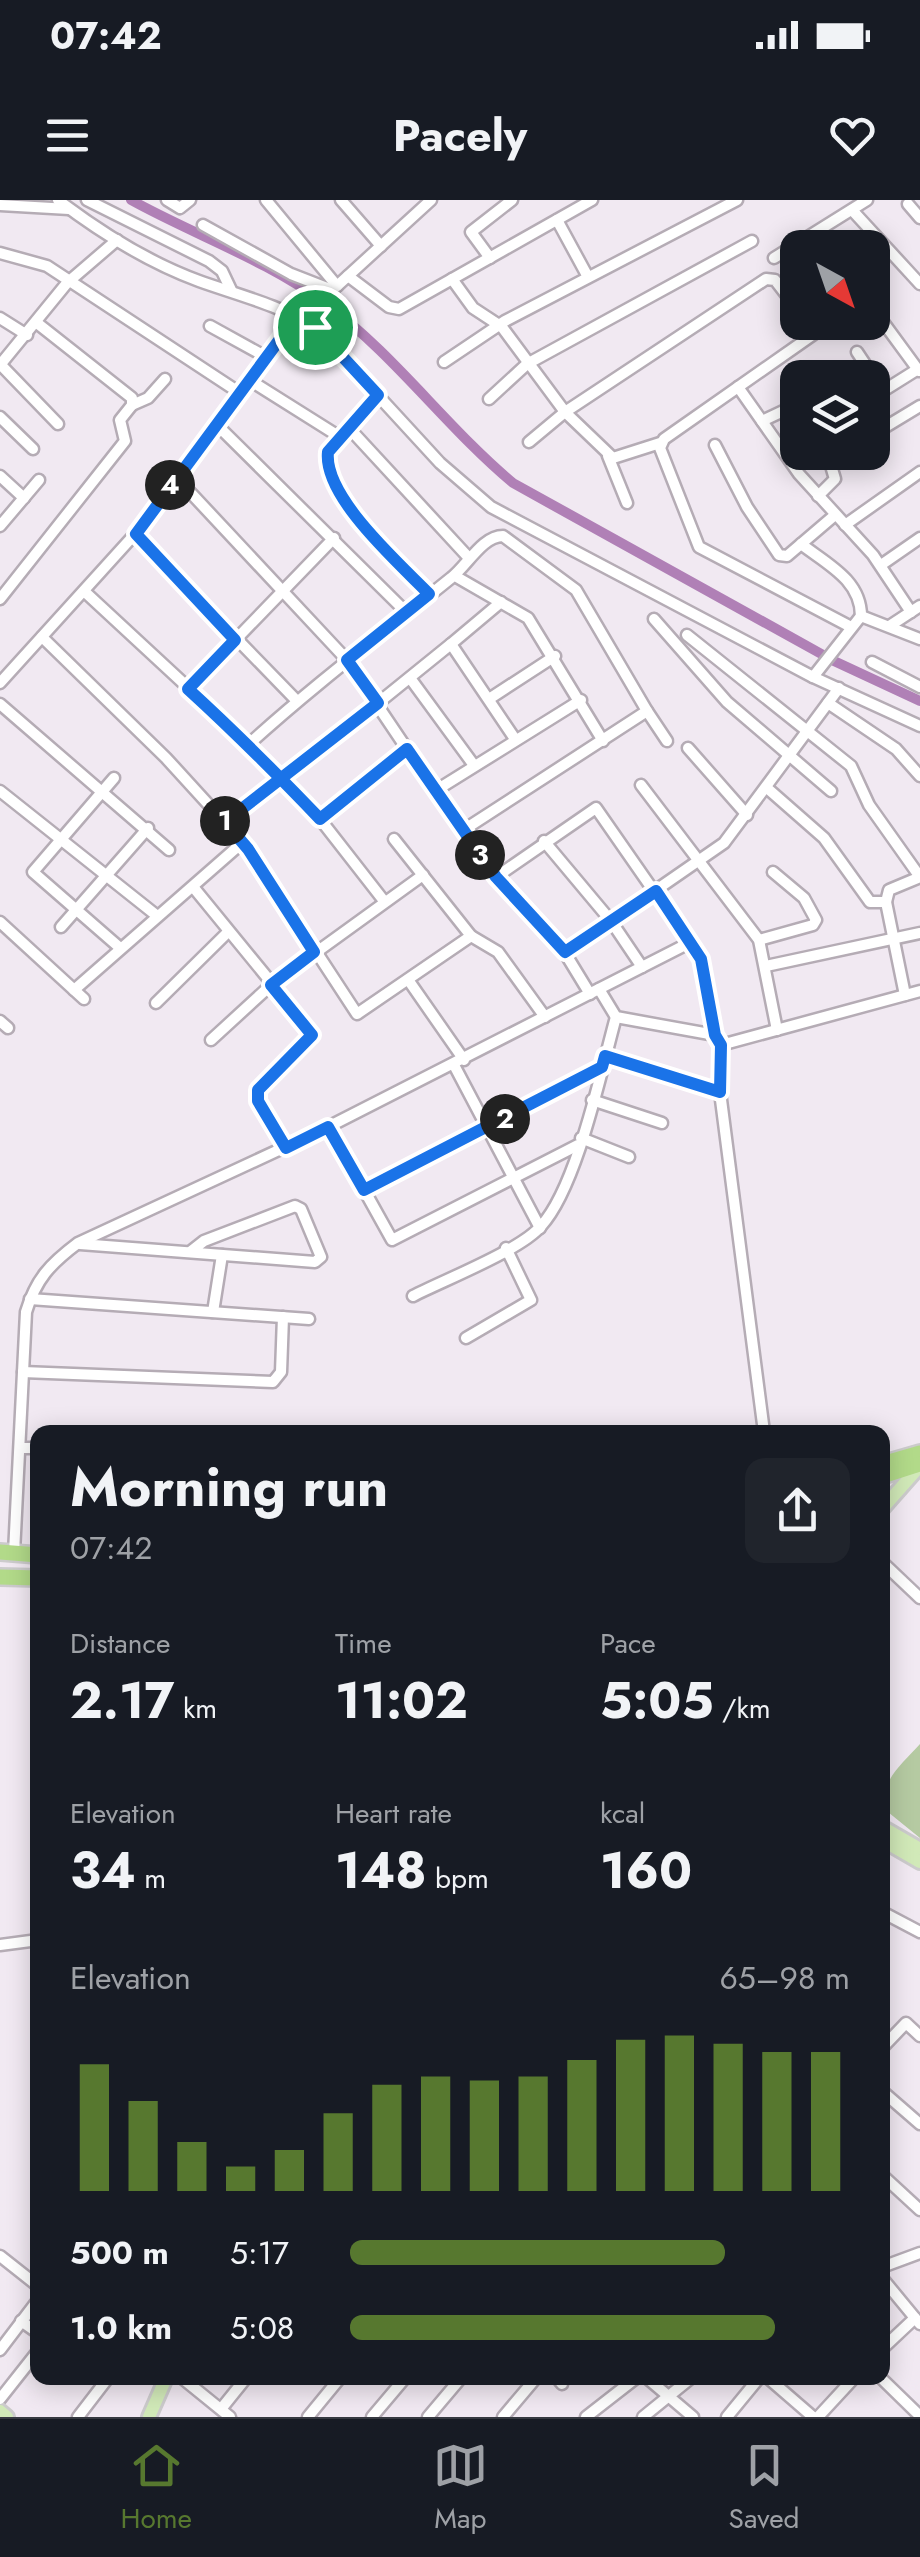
<!DOCTYPE html>
<html lang="en">
<head>
<meta charset="utf-8">
<style>
	:root { --surface:#171b24; --page:#20242c; --text:#f1f3f6; --muted:#9ea1a6; --line:#363941; --accent:#57782f }
	body { margin:0; font-family:Jost,sans-serif; background:var(--page); color:var(--text); height:100vh; display:flex; flex-direction:column; font-size:38px; white-space:nowrap }
	* { box-sizing:border-box; margin:0 }
	p { font-size:32px; color:var(--muted) }
	.icon { flex:none; width:55px; height:55px; fill:none; stroke:currentColor; stroke-width:2; stroke-linecap:round; stroke-linejoin:round }
	.map { position:relative; flex:1; overflow:hidden }
	.side { position:absolute; left:30px; top:1225px; width:860px; height:960px; display:flex; flex-direction:column; background:var(--surface); border-radius:20px; box-shadow:0 5px 25px #0003 }
	.side>* { flex:none }
	.needle { width:65px; rotate:140deg }
	.fabs { position:absolute; left:780px; top:30px; display:grid; gap:20px }
	.fabs a { display:grid; place-items:center; width:110px; height:110px; border-radius:20px; background:var(--surface); box-shadow:0 5px 25px #0003; font-size:50px }
	.pin { position:absolute; display:grid; place-items:center; width:85px; height:85px; color:#fff; margin:-42px; border:5px solid #fff; border-radius:50%; box-shadow:0 2px 10px #0007 }
	.km { position:absolute; width:50px; height:50px; margin:-25px; border-radius:50%; background:#222; color:#fff; font-size:28px; line-height:50px; text-align:center }
	.round { display:grid; place-items:center; flex:none; width:105px; height:105px; border-radius:20px; background:var(--page) }
	.head { display:flex; align-items:center; justify-content:space-between; height:170px; padding:0 40px }
	h1 { font-size:55px; font-weight:700; line-height:75px }
	.stats { display:grid; grid-template-columns:repeat(3,1fr); gap:15px; height:170px; padding:10px 40px }
	.stats div { display:grid; align-content:center }
	.stats b { font-size:50px; font-weight:700 }
	.stats small { font-size:28px; font-weight:400 }
	.stats p { font-size:28px }
	.chart { height:280px; padding:20px 40px }
	.chart p { display:flex; justify-content:space-between }
	.chart svg { width:100%; height:180px; margin-top:10px; stroke:var(--accent); stroke-width:6 }
	ul { padding:0 40px; list-style:none; font-size:32px }
	li { display:grid; grid-template-columns:160px 120px 1fr; align-items:center; height:75px }
	li i { height:25px; border-radius:12px; background:var(--accent) }
	.status { display:flex; justify-content:space-between; align-items:center; height:70px; padding:0 50px; background:var(--surface); direction:ltr }
	.status svg { height:28px; fill:currentColor }
	header { display:flex; justify-content:space-between; align-items:center; height:130px; padding:0 40px; background:var(--surface); font-size:45px; font-weight:700 }
	.menu { display:flex; justify-content:space-around; align-items:center; height:140px; border-top:2px solid var(--line); background:var(--surface); font-size:28px; color:var(--muted) }
	.menu a { display:grid; justify-items:center; gap:5px }
	.menu .selected { color:var(--accent) }
	.map>svg:first-child { display:block }
</style>
</head>
<body>
<div class="status"><b>07:42</b><svg viewBox="0 0 49 12"><path d="M0 12V9h3v3zM5 12V6h3v6zM10 12V3h3v9zM15 12V0h3v12zM26 1h20v11H26zM47 4h2v5h-2z"/></svg></div>
<header><svg class="icon" aria-label="menu" viewBox="0 0 24 24"><path d="M4 6h16M4 12h16M4 18h16"/></svg>Pacely<svg class="icon" aria-label="heart" viewBox="0 0 24 24"><path d="M12 20l-8-8c-3-5 5-10 8-4 3-6 11-1 8 4z"/></svg></header>
<div class="map">
<svg width="920" height="2217" viewBox="0 0 920 2217">
	<rect width="100%" height="100%" fill="#f1e9f2"/>
	<path fill="#b5caa2" d="M920,1544V1638L883,1608C882,1579 901,1565 920,1544Z"/>
	<g fill="none" stroke-linecap="round" stroke-linejoin="round">
		<path stroke="#b080b6" stroke-width="10" d="M131,0C194,35 267,60 326,104C395,155 447,228 513,283L834,461L920,501"/>
		<defs>
			<g id="minor">
				<path d="M58,0C100,32 150,63 199,81C238,95 279,105 315,127L440,263L491,307L813,477L920,526"/>
				<path d="M87,0L209,61L222,71L231,90"/>
				<path d="M167,0L180,8L190,0"/>
				<path d="M266,0L337,86"/>
				<path d="M341,0L381,46"/>
				<path d="M908,4L920,18"/>
				<path d="M0,5L69,9"/>
				<path d="M852,10L920,84"/>
				<path d="M557,20L588,77"/>
				<path d="M203,25L291,74L332,90"/>
				<path d="M0,53L47,66L240,193"/>
				<path d="M490,58L471,32L512,0"/>
				<path d="M774,58L867,0"/>
				<path d="M348,76L389,107L399,109L592,0"/>
				<path d="M452,79L473,108L502,127L565,212L613,258L660,243"/>
				<path d="M872,107L919,171"/>
				<path d="M0,118L27,135"/>
				<path d="M831,122L664,239L660,248L699,347L851,427"/>
				<path d="M210,126L268,158"/>
				<path d="M857,152L883,191L918,169"/>
				<path d="M444,162L505,121L737,0"/>
				<path d="M0,164L58,224"/>
				<path d="M0,165L67,83L117,40"/>
				<path d="M251,181L340,237"/>
				<path d="M738,187L799,274L873,355L911,412"/>
				<path d="M379,195L328,252C323,297 400,364 429,394"/>
				<path d="M489,199L527,164L752,41"/>
				<path d="M132,205L148,198L165,179"/>
				<path d="M0,217L33,249"/>
				<path d="M762,221L798,204"/>
				<path d="M217,225L405,411"/>
				<path d="M349,228L469,358"/>
				<path d="M872,235L920,206"/>
				<path d="M529,242L565,212L766,79L775,80L798,110"/>
				<path d="M715,245L747,307L779,355L787,356L835,315"/>
				<path d="M608,256L627,303"/>
				<path d="M0,276L24,298"/>
				<path d="M175,276L347,460L462,631L496,677L565,753L590,794"/>
				<path d="M818,296L835,279L829,259L840,252"/>
				<path d="M845,325L920,272"/>
				<path d="M0,326L39,280"/>
				<path d="M135,334L297,501"/>
				<path d="M801,344C827,364 861,380 861,416"/>
				<path d="M881,365L920,338"/>
				<path d="M455,376L528,418L603,541"/>
				<path d="M85,392L249,544L320,619L384,701"/>
				<path d="M0,399L125,241L120,220L132,205V198L37,123"/>
				<path d="M654,419L727,502L831,591"/>
				<path d="M891,425L920,406"/>
				<path d="M687,435L851,566L869,605L920,677L889,690L886,702H870L824,638L767,588"/>
				<path d="M42,437L166,558L249,649L357,814L471,736L394,639"/>
				<path d="M451,444L501,402"/>
				<path d="M872,462L920,487"/>
				<path d="M813,477L861,416L920,439"/>
				<path d="M410,478L473,564"/>
				<path d="M0,483L135,334L297,116L337,86L431,0"/>
				<path d="M188,489L334,338"/>
				<path d="M489,499L555,456"/>
				<path d="M828,503L896,549L920,576"/>
				<path d="M0,504L169,650"/>
				<path d="M647,511L667,541"/>
				<path d="M249,544C314,485 383,433 451,378C467,366 482,336 503,336L576,390L647,511L462,631"/>
				<path d="M688,548L747,615"/>
				<path d="M114,578L33,672L119,747"/>
				<path d="M641,585L759,740L777,830"/>
				<path d="M0,591L156,715"/>
				<path d="M435,591L581,500"/>
				<path d="M320,619L407,549"/>
				<path d="M225,621L283,580L451,444L515,539"/>
				<path d="M544,641L611,721L642,767"/>
				<path d="M496,677L596,608L701,759L715,835L721,845L720,892L764,1232"/>
				<path d="M194,688L311,831V839L256,895L286,948"/>
				<path d="M886,702L905,795"/>
				<path d="M0,722L84,799"/>
				<path d="M61,727L148,628"/>
				<path d="M471,736L498,752L545,817"/>
				<path d="M759,740L813,725L816,720L804,698L773,672"/>
				<path d="M565,753L724,643L839,488"/>
				<path d="M766,766L920,733"/>
				<path d="M409,781L464,860"/>
				<path d="M599,789L616,817L715,835"/>
				<path d="M74,790L243,642"/>
				<path d="M156,803L228,732"/>
				<path d="M0,821L8,828"/>
				<path d="M211,840L271,785L423,675"/>
				<path d="M721,845L920,791"/>
				<path d="M605,856L720,892"/>
				<path d="M454,865L540,1028"/>
				<path d="M592,900L662,923"/>
				<path d="M329,927L392,1040L578,945"/>
				<path d="M581,938L629,957"/>
				<path d="M364,990L602,867"/>
				<path d="M80,1044L315,1062L321,1057L301,1009L295,1006L204,1041L190,1052"/>
				<path d="M413,1096C444,1080 521,1050 541,1026C577,987 601,871 616,817"/>
				<path d="M30,1099L309,1119"/>
				<path d="M213,1112L222,1055"/>
				<path d="M466,1138L531,1100L506,1048"/>
				<path d="M23,1172L273,1182L281,1172L283,1117"/>
				<path d="M20,1248H38"/>
				<path d="M14,1353L26,1112C36,1079 50,1064 78,1043L326,928L691,742"/>
				<path d="M882,1362L920,1398"/>
				<path d="M882,1712L920,1732"/>
				<path d="M0,1745L38,1740"/>
				<path d="M882,1848L906,1823L920,1836"/>
				<path d="M882,1891L920,1924"/>
				<path d="M882,1975L920,2010"/>
				<path d="M0,2056L38,2086"/>
				<path d="M882,2067L920,2053"/>
				<path d="M882,2078L920,2124"/>
				<path d="M21,2121L38,2133"/>
				<path d="M882,2149L915,2118"/>
				<path d="M0,2150L38,2100"/>
				<path d="M182,2178L230,2217"/>
				<path d="M557,2178L562,2184"/>
				<path d="M647,2178L693,2217"/>
				<path d="M768,2178L813,2217"/>
				<path d="M881,2178L920,2216"/>
				<path d="M0,2199L38,2151"/>
				<path d="M221,2209L246,2178"/>
				<path d="M78,2217L108,2178"/>
				<path d="M308,2217L340,2178"/>
				<path d="M372,2217L405,2178"/>
				<path d="M428,2217L461,2178"/>
				<path d="M503,2217L536,2178"/>
				<path d="M586,2217L636,2178"/>
				<path d="M643,2217L691,2178"/>
				<path d="M727,2217L759,2178"/>
				<path d="M818,2217L854,2178"/>
			</g>
			<g id="major">
				<path d="M882,1309L920,1266"/>
				<path d="M882,1627L920,1649"/>
				<path d="M882,1640L920,1662"/>
				<path d="M0,2211L7,2217"/>
				<path d="M149,2217L166,2178"/>
			</g>
			<g id="highway">
				<path d="M882,1264L920,1253"/>
				<path d="M882,1276L920,1264"/>
				<path d="M0,1352L38,1355"/>
				<path d="M0,1377L38,1378"/>
			</g>
		</defs>
		<use href="#minor" stroke="#b5acb5" stroke-width="15"/>
		<use href="#major" stroke="#cccbcc" stroke-width="18"/>
		<use href="#highway" stroke="#cccbcc" stroke-width="20"/>
		<use href="#minor" stroke="#fff" stroke-width="10"/>
		<use href="#major" stroke="#d1e9b8" stroke-width="12"/>
		<use href="#highway" stroke="#b2da89" stroke-width="15"/>
	</g>
	<g fill="none" stroke-linecap="round" stroke-linejoin="round">
		<defs>
			<path id="route" d="M315,127L378,195L328,252C323,297 400,364 429,394L347,460L378,503L225,622L248,649L314,752L271,785L312,835L258,890V901L286,948L328,927L364,990L602,867L605,856L720,892L721,845L715,835L701,759L656,691L565,752L496,677L407,549L320,619C277,574 234,531 188,489L235,440L136,334L297,116L315,127"/>
		</defs>
		<use href="#route" stroke="#fff" stroke-width="20"/>
		<use href="#route" stroke="#1a73e8" stroke-width="12"/>
	</g>
</svg>
<div class="fabs">
<a><svg class="needle" viewBox="-14 -14 28 28"><path d="M0-13l5 13h-10z" fill="#e53935"/><path d="M0 13l5-13h-10z" fill="#9ea1a6"/></svg></a>
<a><svg class="icon" aria-label="layers" viewBox="0 0 24 24"><path d="M12 4l9 5-9 5-9-5zM3 14l9 5 9-5"/></svg></a>
</div>
<div class="pin" style="left:315px;top:127px;background:#1e9e55"><svg class="icon" aria-label="arrive" viewBox="0 0 24 24"><path d="M6 21V4h12l-3 4 3 4H6"/></svg></div>
<b class="km" style="left:225px;top:621px">1</b>
<b class="km" style="left:505px;top:919px">2</b>
<b class="km" style="left:480px;top:655px">3</b>
<b class="km" style="left:170px;top:285px">4</b>
<section class="side">
<div class="head"><div><h1>Morning run</h1><p>07:42</p></div><a class="round"><svg class="icon" aria-label="share" viewBox="0 0 24 24"><path d="M12 15V3M7 8l5-5 5 5M5 13v7h14v-7"/></svg></a></div>
<div class="stats">
<div><p>Distance</p><b>2.17<small> km</small></b></div>
<div><p>Time</p><b>11:02</b></div>
<div><p>Pace</p><b>5:05<small> /km</small></b></div>
</div>
<div class="stats">
<div><p>Elevation</p><b>34<small> m</small></b></div>
<div><p>Heart rate</p><b>148<small> bpm</small></b></div>
<div><p>kcal</p><b>160</b></div>
</div>
<div class="chart"><p><span>Elevation</span>65–98 m</p>
<svg viewBox="0 0 160 44" preserveAspectRatio="none"><path d="M5 44V13M15 44V22M25 44V32M35 44V38M45 44V34M55 44V25M65 44V18M75 44V16M85 44V17M95 44V16M105 44V12M115 44V7M125 44V6M135 44V8M145 44V10M155 44V10"/></svg>
</div>
<ul>
<li><b>500 m</b>5:17<i style="width:75%"></i></li>
<li><b>1.0 km</b>5:08<i style="width:85%"></i></li>
</ul>
</section>
</div>
<nav class="menu">
<a class="selected"><svg class="icon" aria-label="home" viewBox="0 0 24 24"><path d="M3 11l9-7 9 7M6 9v11h12V9"/></svg>Home</a>
<a><svg class="icon" aria-label="map" viewBox="0 0 24 24"><path d="M3 6l6-2 6 2 6-2v14l-6 2-6-2-6 2zM9 4v14M15 6v14"/></svg>Map</a>
<a><svg class="icon" aria-label="saved" viewBox="0 0 24 24"><path d="M7 4h10v16l-5-4-5 4z"/></svg>Saved</a>
</nav>
</body>
</html>
